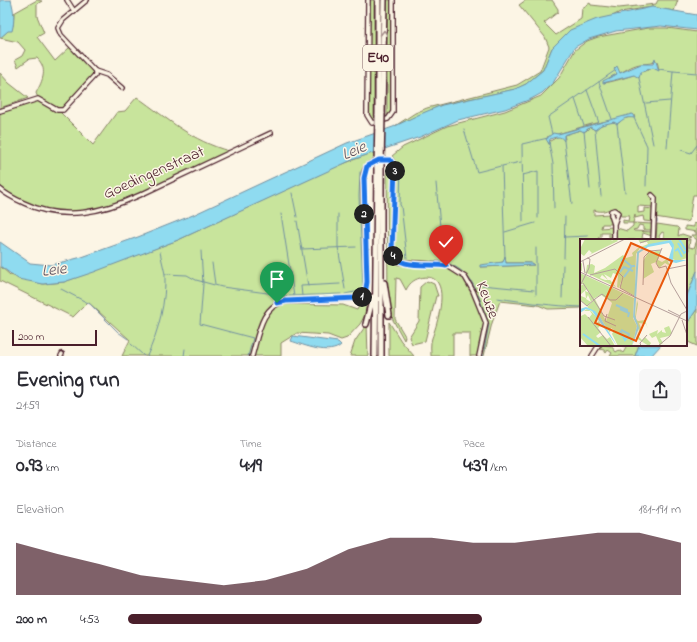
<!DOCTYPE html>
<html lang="en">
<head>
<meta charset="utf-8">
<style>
	:root { --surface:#fff; --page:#f7f7f7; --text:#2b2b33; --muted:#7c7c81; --accent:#4a1f2b }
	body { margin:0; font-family:"Indie Flower",sans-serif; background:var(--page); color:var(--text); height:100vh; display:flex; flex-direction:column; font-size:15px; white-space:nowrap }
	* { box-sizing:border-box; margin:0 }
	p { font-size:13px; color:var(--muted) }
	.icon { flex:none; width:22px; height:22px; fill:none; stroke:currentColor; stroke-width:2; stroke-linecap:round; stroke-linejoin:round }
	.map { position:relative; height:356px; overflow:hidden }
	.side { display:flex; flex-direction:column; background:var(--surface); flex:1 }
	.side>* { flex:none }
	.scale { position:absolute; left:12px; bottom:10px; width:85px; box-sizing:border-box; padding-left:4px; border:2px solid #4a1f2b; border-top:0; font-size:11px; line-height:14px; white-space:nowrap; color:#4a1f2b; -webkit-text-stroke:3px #fcf5e5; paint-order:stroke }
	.pin { position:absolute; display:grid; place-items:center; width:34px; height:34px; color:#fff; margin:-41px -17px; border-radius:50% 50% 50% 0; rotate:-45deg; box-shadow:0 0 4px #0007 }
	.pin .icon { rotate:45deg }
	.km { position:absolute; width:20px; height:20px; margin:-10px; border-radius:50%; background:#222; color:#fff; font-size:11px; line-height:20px; text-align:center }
	.round { display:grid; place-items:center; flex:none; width:42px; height:42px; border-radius:6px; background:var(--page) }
	.head { display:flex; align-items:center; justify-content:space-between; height:68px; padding:0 16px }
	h1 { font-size:22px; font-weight:800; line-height:30px }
	.stats { display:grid; grid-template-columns:repeat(3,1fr); gap:6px; height:68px; padding:4px 16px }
	.stats div { display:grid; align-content:center }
	.stats b { font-size:20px; font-weight:800 }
	.stats small { font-size:11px; font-weight:400 }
	.stats p { font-size:11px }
	.chart { height:112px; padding:8px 16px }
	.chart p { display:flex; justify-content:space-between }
	.chart svg { width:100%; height:72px; margin-top:4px; fill:var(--accent); opacity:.7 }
	ul { padding:0 16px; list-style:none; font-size:13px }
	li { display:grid; grid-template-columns:64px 48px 1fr; align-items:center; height:30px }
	li i { height:10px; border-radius:5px; background:var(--accent) }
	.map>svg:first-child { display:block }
</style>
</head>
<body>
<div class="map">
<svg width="697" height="356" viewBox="0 0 697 356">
	<rect width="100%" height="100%" fill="#fcf5e5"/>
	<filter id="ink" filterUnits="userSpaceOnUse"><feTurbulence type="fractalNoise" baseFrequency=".025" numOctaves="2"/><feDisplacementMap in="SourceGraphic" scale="8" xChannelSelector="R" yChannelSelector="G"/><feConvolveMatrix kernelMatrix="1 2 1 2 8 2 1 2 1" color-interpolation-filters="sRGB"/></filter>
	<g filter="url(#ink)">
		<g fill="#c8e49c" stroke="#898264" fill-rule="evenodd">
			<path d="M37,0L42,1L37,4V16L44,33L37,37L55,61L70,47L92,70L93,74L61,109L38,98L36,93C43,80 48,69 37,58L29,59L18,67L15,60L22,56L25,50L18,42L0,38L13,26L14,13Z"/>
			<path d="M370,0H374V116L372,122L369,118Z"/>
			<path d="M387,0H392V112L387,118Z"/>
			<path d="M526,0H552L558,9V12L544,23L556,35L581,19L582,8L590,3L591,5L619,8L656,4L658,0H678L674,11L652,7L620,12L552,48L543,70L526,84L516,89L442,105L395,126L415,113L427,108L517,85L540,71L549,47L545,37L519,5Z"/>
			<path d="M648,28H667L697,32V195H693L689,221L686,222L655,217L653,198V207L638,206V213L644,212V208L653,209V222L644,221L643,216L635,218V215L633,223L653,224L652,230H643V226L639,225L637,229L633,230L634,231L652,232V236L643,233L642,238L647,240H615L617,228L627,231L633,226V223H623V220L628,221L629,216H621L618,209L615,208C605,210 603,213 594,210V215L609,214L612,224H602L601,228L612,227V237H609V233H601V237H599L598,239L612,240H581V308L548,309L538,305L500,301L492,323L484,356H481L487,332V321L483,327L477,356H470V333H453V356H431C431,351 430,343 432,338C438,322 454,270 420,278C413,280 409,284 406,290L400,279L396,278L395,319L405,336L404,340L393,320L388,301L387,169L395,161L392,156L403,147L447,126L505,111L541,96L559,78L575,50L587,41L598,37ZM657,61L659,70L653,68C636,74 621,80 604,83L609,78L617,74L616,71L620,73C626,70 634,64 642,64C651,63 648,64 657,61ZM635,116L622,119L619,123C610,121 602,123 595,130L590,127L586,131L580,130L564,135L565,139L559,136L550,141L547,137L592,124ZM505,257L506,263H531L534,265L480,267L503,262Z"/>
			<path d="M0,73L9,83L28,98L0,108Z"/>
			<path d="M137,97C168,119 192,141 229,151L115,205L74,212L45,210L16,199L0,187V113L38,101L60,112L93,145L117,112L125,111Z"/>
			<path d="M374,152V161L367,165L364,169L365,290L360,295L353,297L284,300L285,304L343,305L357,310L364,297L367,298L365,315L360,324L347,338L341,340L328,335L297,333L281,343V356H122L130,340L88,302L73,317L0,281V266L10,275L43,284L64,282L178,240L335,167Z"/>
			<path d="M694,223L697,224V271L686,298V249L689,250L686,241L690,239L689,247L694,248L697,240L691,235H696V232L685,230V226L694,227Z"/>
			<path d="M657,224L677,227L679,229L678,236L682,234L691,237L684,240H664V233L662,232L659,236L660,239L662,240H656Z"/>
			<path d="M427,281L434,284L438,296H436L425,341L412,344L409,337L419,321L420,287Z"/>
			<path d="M697,309V346L686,341V325Z"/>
			<path d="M389,322L401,341L414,356H389Z"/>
			<path d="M367,324L368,356H350L355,341Z"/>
			<path d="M602,345L611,346L616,352L619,350L623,353L626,348L621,345H639L635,356H610L612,353L608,350L606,353L604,350L599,349Z"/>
		</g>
		<g fill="#8fdbf0" stroke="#7390a1">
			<path d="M0,0H11C14,11 15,20 12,31H8L0,38Z"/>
			<path d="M652,7L697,15V30L661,26L616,31L589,39L575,47L553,83L542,93L531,99L505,109L458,120L420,137L352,160L178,240L94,272L64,282L43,284L18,279L0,266V242L30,263L51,265L82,257L138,237L193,215L347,143L393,127L418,115L442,105L515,89L526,84L543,70L552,48L570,30L597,19Z"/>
			<path d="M655,58L659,71L653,68L641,72L639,78L634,75L603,83V81L617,74L614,69L617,66L620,73L641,64H653Z"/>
			<path d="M632,114L635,118C625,117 625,118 617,124L614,122L601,125L595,130L590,127L584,132L580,130L564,135V141C561,135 555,137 550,139L549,144L546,139L553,133L558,134Z"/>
			<path d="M505,256L506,263H531L534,265L480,267V265L503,262Z"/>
			<path d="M697,271V309L686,325V298Z"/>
			<path d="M293,336L338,342L341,345C330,356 304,345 291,341Z"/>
			<path d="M639,345H661L651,356H635Z"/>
		</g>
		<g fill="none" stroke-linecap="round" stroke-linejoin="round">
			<g stroke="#7390a1" stroke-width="1">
				<path d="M658,69L673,71"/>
				<path d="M639,78L653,144"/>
				<path d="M599,82L612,119"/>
				<path d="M587,90L599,123"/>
				<path d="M575,99L584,126"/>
				<path d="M646,103L670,101"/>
				<path d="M634,118L647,146L646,186"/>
				<path d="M617,124L625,192"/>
				<path d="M464,129L477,172L501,166"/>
				<path d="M595,130L601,196"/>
				<path d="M584,131L590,189"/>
				<path d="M552,134L548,117L616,70"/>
				<path d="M564,141L572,204"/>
				<path d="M549,143L553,164L554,208"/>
				<path d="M667,148L673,71L697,73"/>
				<path d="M681,150L691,153L697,145"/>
				<path d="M401,163L400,205L401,206L407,258"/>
				<path d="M360,172L359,196L363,286"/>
				<path d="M523,175L538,171V218"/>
				<path d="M436,183L443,259"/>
				<path d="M292,193L297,217"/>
				<path d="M281,214L294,296"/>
				<path d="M338,214V247L345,289"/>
				<path d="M656,217L657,199"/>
				<path d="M297,221L308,286"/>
				<path d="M523,221L522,144L548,138"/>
				<path d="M657,222V220"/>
				<path d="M505,232L535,223"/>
				<path d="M565,237L588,236"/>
				<path d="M536,248V294"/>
				<path d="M302,249L356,247"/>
				<path d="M201,251L203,284L200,324L253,338L248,356"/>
				<path d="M160,252L165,274L187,275L196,280L222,287L290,296L341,294"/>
				<path d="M505,257L502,166L521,162"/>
				<path d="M564,258L565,217"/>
				<path d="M432,261C451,261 467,271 475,288"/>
				<path d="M212,263L215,284"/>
				<path d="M481,285L534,290"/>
				<path d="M61,289L90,304L118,332L128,339"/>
				<path d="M345,294L355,292"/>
				<path d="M478,294L489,324L483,356"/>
				<path d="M302,296L301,286L340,284"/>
				<path d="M497,298C525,302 553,306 581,307"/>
				<path d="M562,298L563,265"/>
				<path d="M131,344L144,356"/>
				<path d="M599,349L601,345"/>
				<path d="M147,356C159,330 166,302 165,274"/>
				<path d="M184,356L185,349"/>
				<path d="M594,356L597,351"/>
			</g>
			<defs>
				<g id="minor">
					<path d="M67,0L74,11"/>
					<path d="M368,0L367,115L372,123L388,119L393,112V0"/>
					<path d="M95,71L107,75L122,88"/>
					<path d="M0,111L38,99L57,110H63L95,75V71L61,35L58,28L63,20L87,0"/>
					<path d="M0,189C7,195 15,199 24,203C63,222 103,212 140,195L271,133"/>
					<path d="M652,195L655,198L653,240"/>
					<path d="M614,240V224L618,213L614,210L611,211V215L614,224"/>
					<path d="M61,356L62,354"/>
					<path d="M252,356C258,336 261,305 286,301L357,298L365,294L367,282C366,259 365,236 364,213C364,200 362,186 364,173C367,159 393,153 395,170L392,251L394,258L399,262L446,265L465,277L473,291L486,323L479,356"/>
					<path d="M592,356L599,345"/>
				</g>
				<g id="highway">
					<path d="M378,0V115"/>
					<path d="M382,114L384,0"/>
					<path d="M384,283L389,315"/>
					<path d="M366,324L373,297"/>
					<path d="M375,356L377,167"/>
					<path d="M381,356V166"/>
				</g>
			</defs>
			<use href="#minor" stroke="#4a1f2b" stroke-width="6"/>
			<use href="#highway" stroke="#4a1f2b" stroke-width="8"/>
			<use href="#minor" stroke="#fcf5e5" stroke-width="3.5"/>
			<use href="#highway" stroke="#fcf5e5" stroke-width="5"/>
			<defs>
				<g id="highway-bridge">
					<path d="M381,166L382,114"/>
					<path d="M377,167L378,115"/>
				</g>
			</defs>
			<use href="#highway-bridge" stroke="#4a1f2b" stroke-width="8" stroke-linecap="butt"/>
			<use href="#highway-bridge" stroke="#fcf5e5" stroke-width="5"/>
		</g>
		<defs><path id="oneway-chevron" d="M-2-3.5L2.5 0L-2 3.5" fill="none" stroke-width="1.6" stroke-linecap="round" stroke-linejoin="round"/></defs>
		<use stroke="#a38a88" href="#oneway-chevron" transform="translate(384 33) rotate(-89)"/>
	</g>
	<g fill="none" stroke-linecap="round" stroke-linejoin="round" filter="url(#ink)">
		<defs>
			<path id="route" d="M277,303L286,301L357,298L365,294L367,282L364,178L367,166L379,160H390L395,167L392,251C395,270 431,263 446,266"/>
		</defs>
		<use href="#route" stroke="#fff" stroke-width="8"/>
		<use href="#route" stroke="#1a73e8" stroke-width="5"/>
	</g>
	<g text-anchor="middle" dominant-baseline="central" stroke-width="3" stroke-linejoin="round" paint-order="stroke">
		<rect fill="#fcf5e5" stroke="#7f5f63" stroke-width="1" x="363" y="45" width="30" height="26" rx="3"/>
		<g font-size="15" font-weight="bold" fill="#4a1f2b">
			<text x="378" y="58">E40</text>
		</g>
		<g font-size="16" fill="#4a1f2b" stroke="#fcf5e5">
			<text transform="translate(154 173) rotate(-24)">Goedingenstraat</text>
			<text transform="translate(487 300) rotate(69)">Keuze</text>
		</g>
		<g font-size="17" font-style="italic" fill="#5b4e5c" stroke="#fcf5e5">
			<text transform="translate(354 151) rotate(-23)">Leie</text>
			<text transform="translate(54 270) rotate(-7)">Leie</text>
		</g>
	</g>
	<g transform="translate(580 239)">
		<rect width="107" height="107" fill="#fcf5e5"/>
		<path d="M5,0H33L31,2L36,0L38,2L9,16L12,14L9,11L4,17L0,14V10ZM58,0H107V19L98,22L92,20L94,8L91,1L60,9L56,15L55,57L40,49L42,40L39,49L37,48L38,36L33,34L31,39L24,35L28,41L22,36L20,39L25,41H30L36,48L0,31V25L2,24V32L6,33L7,26L12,25L15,27L14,34L25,29L43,16L46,19L53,17L52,14L58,9L68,5L67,3L60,4ZM81,11L78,21L82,23L87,20L90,27L85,24L79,29L76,23L71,25L74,33L63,40V22L68,14ZM0,34L54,59L53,79L57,87L52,107H38L32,95L34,91L31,89L30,94L19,77L7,68L15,60L26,82L32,64L30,62L21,56L15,59L11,63L8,56L6,60L11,63L7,67L0,61L1,57L6,59L5,52L10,54L7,50L0,56V47L4,45H0ZM57,61L58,65L56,77V80L58,82L65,81L68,90L66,85L59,84L61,89L58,97L62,101L65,98L71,104L69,107L56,99L59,92L55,78ZM7,70L11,72L18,79L14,84L15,86L19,82L21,86L18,89L21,93L16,97L18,99L23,96L27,100L30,98L35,107H8L0,98V74L1,77L5,75L9,79L12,75L10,72H4ZM89,87L92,94L89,97L80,99L83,104L80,106L76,97L72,99L69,95L78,91L77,95L82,91V93L86,94L84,89Z" fill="#c8e49c"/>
		<path d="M91,1L94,6L93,21H107L96,24L88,22L92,9L89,4L68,8L59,14L55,76L59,89L52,107L57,87L53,78L57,13L69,5ZM6,68L15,72L20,78L37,107L12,72L6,70L0,74V70Z" fill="#8fdbf0"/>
		<path fill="none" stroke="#8fdbf0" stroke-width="2" d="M99,0L106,11M98,4L104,14L107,12M95,12L98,10L102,18M41,22L43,20L51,27M40,33L44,28L53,32M44,38L52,27H55M36,66L47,71V73M40,70L49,74L48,78M41,91L49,95L48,98L52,101M40,92L45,101L47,99M3,95L20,107"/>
		<path fill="none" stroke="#b59f9b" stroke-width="1" d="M60,4L72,0M82,9L76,24L79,29L86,27L91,44L107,71M3,22L5,34M0,23L45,0M87,30L107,26M0,33L107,82M10,36L35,30L43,38L40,49L54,57M3,44L24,77L35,81M63,46L64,18L70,12L81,11M0,47L9,29L10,20L7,19M15,60L22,55L30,61H36L43,54M0,61L7,67L15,60M88,71L100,77M27,75L25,82L36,87M8,78L31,107M102,81L107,96M61,107L60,104L67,96M78,107L90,97L101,75L107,72"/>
		<path fill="#e8590c" fill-opacity="0.15" stroke="#e8590c" stroke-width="2" d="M51,4L92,22L56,102L15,84Z"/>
		<rect width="107" height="107" fill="none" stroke="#4a1f2b" stroke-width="2"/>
	</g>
</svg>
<div class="scale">200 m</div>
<div class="pin" style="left:277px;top:303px;background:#1e9e55"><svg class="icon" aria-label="arrive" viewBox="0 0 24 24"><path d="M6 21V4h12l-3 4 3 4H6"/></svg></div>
<div class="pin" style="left:446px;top:266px;background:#d93025"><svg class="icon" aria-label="check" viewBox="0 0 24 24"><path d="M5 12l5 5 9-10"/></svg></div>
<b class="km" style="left:362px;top:297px">1</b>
<b class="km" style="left:364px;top:214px">2</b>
<b class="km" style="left:395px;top:171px">3</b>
<b class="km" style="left:393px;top:256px">4</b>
</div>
<section class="side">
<div class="head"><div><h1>Evening run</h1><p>21:59</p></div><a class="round"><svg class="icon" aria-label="share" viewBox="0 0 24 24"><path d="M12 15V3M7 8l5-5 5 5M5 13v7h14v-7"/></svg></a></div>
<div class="stats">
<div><p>Distance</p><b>0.93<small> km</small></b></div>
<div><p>Time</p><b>4:19</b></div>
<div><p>Pace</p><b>4:39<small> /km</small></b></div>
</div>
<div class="chart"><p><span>Elevation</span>181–191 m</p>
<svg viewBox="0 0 160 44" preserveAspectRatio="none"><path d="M0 44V12L10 19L20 25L30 32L40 35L50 38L60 35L70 28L80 16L90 9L100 9L110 12L120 12L130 9L140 6L150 6L160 12V44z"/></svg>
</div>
<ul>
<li><b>200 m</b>4:53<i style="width:64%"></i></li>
</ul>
</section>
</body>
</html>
